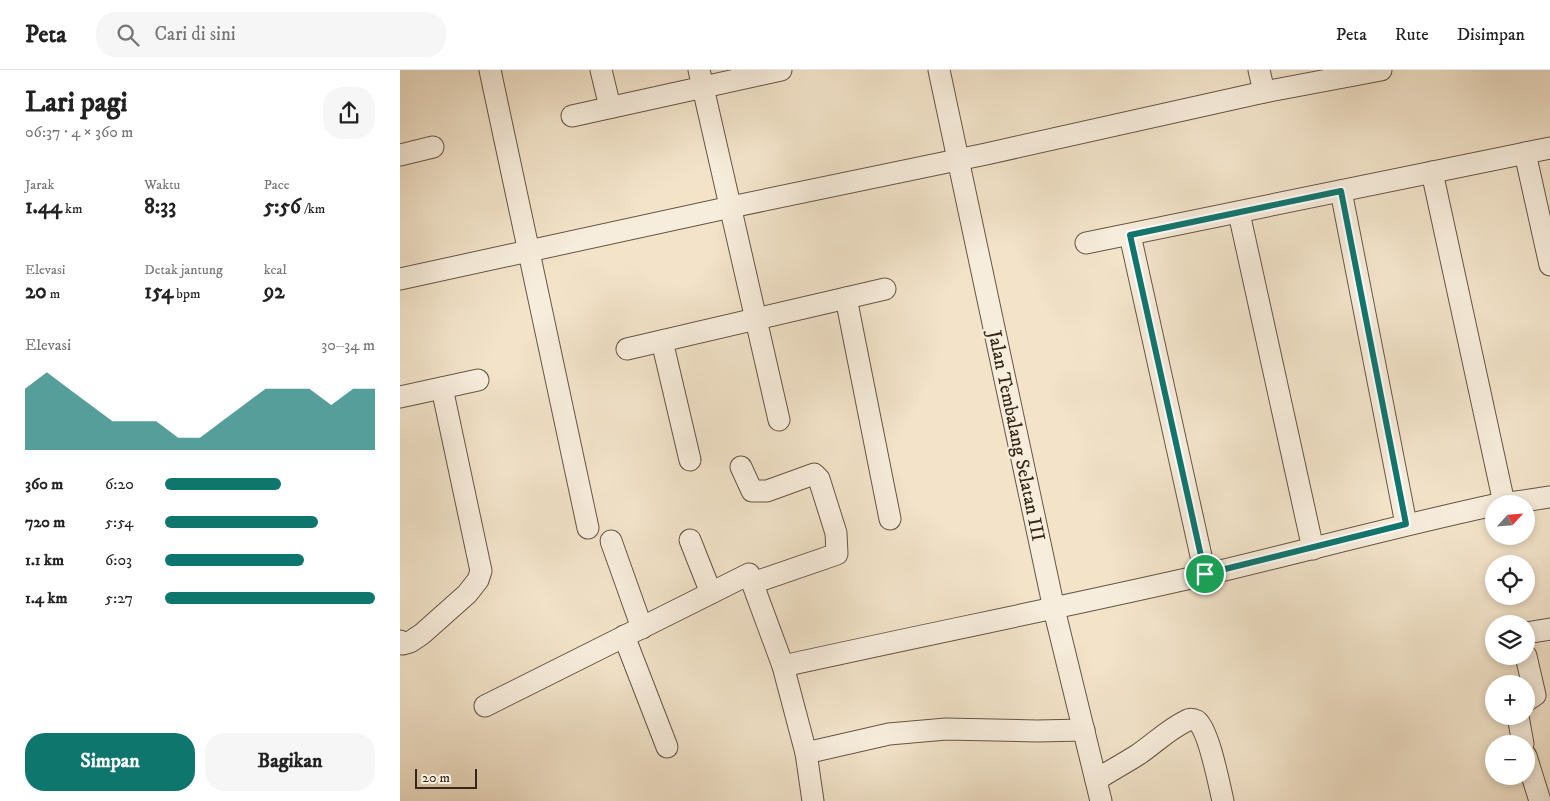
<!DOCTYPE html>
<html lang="id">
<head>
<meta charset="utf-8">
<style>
	:root { --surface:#fff; --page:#f6f6f6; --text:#222; --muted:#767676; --line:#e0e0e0; --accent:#0f766e }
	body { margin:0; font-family:"IM FELL DW Pica",serif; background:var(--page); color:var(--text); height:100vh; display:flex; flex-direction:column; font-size:19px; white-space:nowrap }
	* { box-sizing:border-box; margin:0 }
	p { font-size:16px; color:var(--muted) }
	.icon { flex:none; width:28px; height:28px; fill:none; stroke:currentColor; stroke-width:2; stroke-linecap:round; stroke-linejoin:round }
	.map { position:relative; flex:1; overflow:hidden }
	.side { display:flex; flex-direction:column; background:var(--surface); width:400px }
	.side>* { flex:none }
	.needle { width:32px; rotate:64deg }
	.tools { position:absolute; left:1085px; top:425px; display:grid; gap:10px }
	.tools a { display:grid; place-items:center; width:50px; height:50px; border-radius:50%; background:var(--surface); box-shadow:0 2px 8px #0003; font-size:25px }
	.scale { position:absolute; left:15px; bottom:12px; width:62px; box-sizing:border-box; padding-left:5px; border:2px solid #362719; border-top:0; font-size:14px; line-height:18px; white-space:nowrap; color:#362719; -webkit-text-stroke:4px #f7eddc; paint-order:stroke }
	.pin { position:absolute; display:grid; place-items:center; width:42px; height:42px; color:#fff; margin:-21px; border:2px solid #fff; border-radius:50%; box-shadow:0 1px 5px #0007 }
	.round { display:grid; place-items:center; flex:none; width:52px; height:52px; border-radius:20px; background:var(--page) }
	.head { display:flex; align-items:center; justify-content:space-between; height:85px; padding:0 25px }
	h1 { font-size:28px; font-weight:800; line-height:38px }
	.stats { display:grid; grid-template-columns:repeat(3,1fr); gap:8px; height:85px; padding:5px 25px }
	.stats div { display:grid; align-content:center }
	.stats b { font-size:21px; font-weight:800 }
	.stats small { font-size:14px; font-weight:400 }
	.stats p { font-size:14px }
	.chart { height:140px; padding:10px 25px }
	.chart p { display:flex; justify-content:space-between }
	.chart svg { width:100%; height:90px; margin-top:5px; fill:var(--accent); opacity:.7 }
	.cta { display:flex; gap:10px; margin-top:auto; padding:10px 25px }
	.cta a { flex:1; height:58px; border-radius:20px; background:var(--accent); color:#fff; font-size:20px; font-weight:800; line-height:58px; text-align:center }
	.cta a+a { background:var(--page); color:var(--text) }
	ul { padding:0 25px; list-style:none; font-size:16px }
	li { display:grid; grid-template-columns:80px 60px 1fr; align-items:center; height:38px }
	li i { height:12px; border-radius:6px; background:var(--accent) }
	header { display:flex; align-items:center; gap:30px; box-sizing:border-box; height:70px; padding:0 25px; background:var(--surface); border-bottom:1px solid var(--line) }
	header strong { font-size:24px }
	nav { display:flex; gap:28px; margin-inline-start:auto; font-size:18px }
	.search { width:350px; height:45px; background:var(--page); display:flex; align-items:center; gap:12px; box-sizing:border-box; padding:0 18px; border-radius:20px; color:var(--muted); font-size:19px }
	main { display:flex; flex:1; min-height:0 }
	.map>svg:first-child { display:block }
</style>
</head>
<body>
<header>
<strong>Peta</strong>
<div class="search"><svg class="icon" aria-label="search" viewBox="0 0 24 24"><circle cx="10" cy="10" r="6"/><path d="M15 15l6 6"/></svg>Cari di sini</div>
<nav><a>Peta</a><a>Rute</a><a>Disimpan</a></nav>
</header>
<main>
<section class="side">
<div class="head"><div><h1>Lari pagi</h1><p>06:37 · 4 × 360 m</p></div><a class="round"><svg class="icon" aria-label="share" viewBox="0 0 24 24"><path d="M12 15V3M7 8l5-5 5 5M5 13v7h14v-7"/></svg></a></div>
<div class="stats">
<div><p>Jarak</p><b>1.44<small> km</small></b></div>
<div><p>Waktu</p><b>8:33</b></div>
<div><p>Pace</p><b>5:56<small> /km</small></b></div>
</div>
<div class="stats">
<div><p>Elevasi</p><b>20<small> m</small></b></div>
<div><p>Detak jantung</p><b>154<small> bpm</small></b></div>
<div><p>kcal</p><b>92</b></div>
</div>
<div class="chart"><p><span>Elevasi</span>30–34 m</p>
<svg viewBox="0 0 160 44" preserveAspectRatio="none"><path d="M0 44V14L10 6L20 14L30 22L40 30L50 30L60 30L70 38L80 38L90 30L100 22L110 14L120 14L130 14L140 22L150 14L160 14V44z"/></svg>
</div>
<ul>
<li><b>360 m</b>6:20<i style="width:55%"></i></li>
<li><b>720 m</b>5:54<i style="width:73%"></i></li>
<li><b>1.1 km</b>6:03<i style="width:66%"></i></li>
<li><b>1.4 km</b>5:27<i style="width:100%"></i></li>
</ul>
<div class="cta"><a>Simpan</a><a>Bagikan</a></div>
</section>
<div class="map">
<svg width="1150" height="731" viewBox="0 0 1150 731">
	<rect width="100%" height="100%" fill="#f2e3c9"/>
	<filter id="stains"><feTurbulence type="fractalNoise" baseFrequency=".004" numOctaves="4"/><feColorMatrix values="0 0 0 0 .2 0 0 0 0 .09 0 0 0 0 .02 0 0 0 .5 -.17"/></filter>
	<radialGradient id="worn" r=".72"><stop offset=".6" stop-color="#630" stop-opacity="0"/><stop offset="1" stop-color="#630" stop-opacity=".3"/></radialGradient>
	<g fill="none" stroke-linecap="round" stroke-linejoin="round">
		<defs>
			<g id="minor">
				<path d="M90,0L188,458"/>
				<path d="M201,0L210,37"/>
				<path d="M299,0L379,350"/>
				<path d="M539,0L654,539L701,731"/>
				<path d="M859,0L864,22"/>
				<path d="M172,46L381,0"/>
				<path d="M1125,83L1150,195"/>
				<path d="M0,85L33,77"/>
				<path d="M1032,102L1104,433"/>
				<path d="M941,121L1006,454"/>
				<path d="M839,143L913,479"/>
				<path d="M730,165L805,504"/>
				<path d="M686,173L1150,78"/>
				<path d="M0,209L331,137L586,84L864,22L981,0"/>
				<path d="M446,228L490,449"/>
				<path d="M262,271L290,390"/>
				<path d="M227,279L485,219"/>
				<path d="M0,327L78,310"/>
				<path d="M341,397L352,421H367L414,404L419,409L436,463L437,484L353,513"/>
				<path d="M1102,434L1150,427"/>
				<path d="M290,470L311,523"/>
				<path d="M211,471L242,558"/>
				<path d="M1126,563L1150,559"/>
				<path d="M224,566L267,677"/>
				<path d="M0,571L3,574L10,572L22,564L67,524L78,510L81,501L42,318"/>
				<path d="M1126,586L1135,625L1126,631"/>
				<path d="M383,596C523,565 664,537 804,505C901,482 997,456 1094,435"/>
				<path d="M85,636L349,504L383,596L406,683L413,731"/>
				<path d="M1118,646L1123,674"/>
				<path d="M406,683L489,664L546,659L637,661L684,660"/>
				<path d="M1126,686L1140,731"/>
				<path d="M696,710C710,701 725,693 739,684C755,673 769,659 786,651C789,649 793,649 797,651C809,661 819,714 823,731"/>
			</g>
		</defs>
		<use href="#minor" stroke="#655645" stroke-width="23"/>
		<use href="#minor" stroke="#f7eddc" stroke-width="21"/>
	</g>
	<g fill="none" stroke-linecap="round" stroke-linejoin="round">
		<defs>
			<path id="route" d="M941,121L1006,454L805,504L730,165Z"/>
		</defs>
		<use href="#route" stroke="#fff" stroke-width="10"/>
		<use href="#route" stroke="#0f766e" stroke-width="6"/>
	</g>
	<g text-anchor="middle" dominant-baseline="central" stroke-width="4.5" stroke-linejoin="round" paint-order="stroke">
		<g font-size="19" fill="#362719" stroke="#f7eddc">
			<text transform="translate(616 366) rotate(78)">Jalan Tembalang Selatan III</text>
		</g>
	</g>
	<rect width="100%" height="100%" filter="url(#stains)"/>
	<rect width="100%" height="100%" fill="url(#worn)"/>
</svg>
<div class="tools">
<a><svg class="needle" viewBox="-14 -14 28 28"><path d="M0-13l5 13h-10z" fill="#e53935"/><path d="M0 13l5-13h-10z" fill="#767676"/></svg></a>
<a><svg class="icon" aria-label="locate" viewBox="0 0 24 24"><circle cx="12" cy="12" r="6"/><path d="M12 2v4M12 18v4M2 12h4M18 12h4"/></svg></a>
<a><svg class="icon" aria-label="layers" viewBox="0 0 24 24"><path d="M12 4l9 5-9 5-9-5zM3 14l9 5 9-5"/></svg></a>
<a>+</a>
<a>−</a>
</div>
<div class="scale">20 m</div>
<div class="pin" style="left:805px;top:504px;background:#1e9e55"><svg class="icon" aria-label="arrive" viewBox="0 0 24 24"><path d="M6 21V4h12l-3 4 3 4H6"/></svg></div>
</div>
</main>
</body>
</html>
